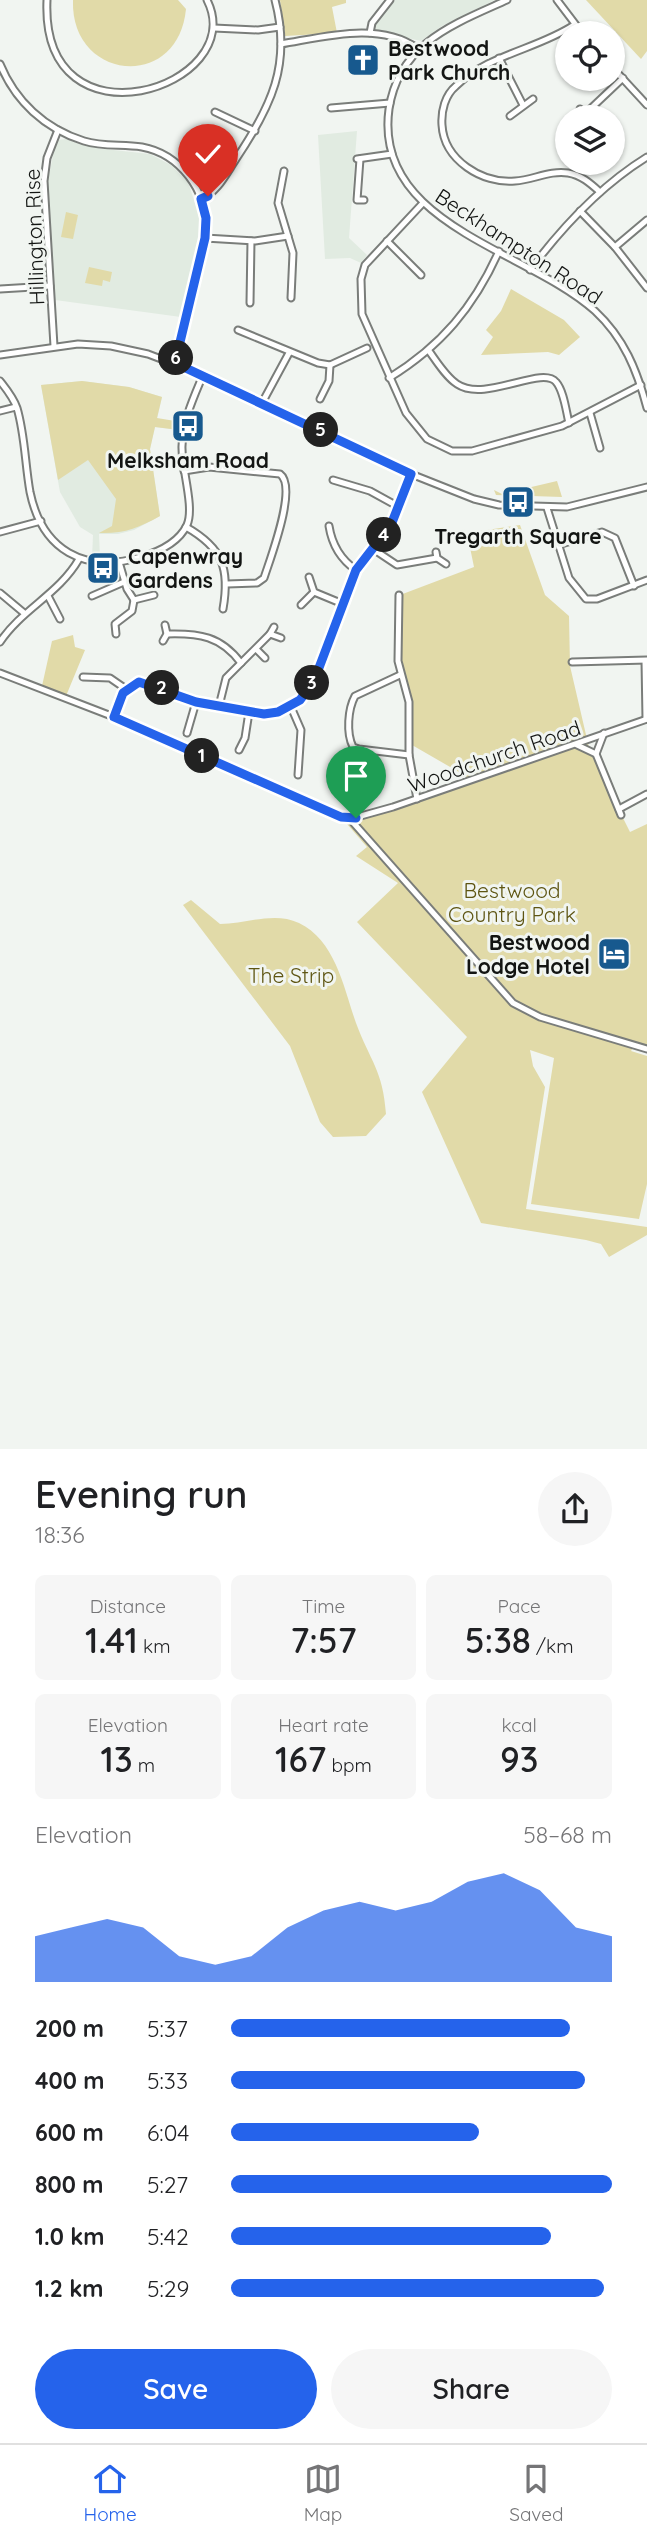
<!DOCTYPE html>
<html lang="en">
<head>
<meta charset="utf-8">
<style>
	:root { --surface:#fff; --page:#f6f6f6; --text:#202124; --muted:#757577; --line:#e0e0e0; --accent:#2563eb }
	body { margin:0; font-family:Quicksand,sans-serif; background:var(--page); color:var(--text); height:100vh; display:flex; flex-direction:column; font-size:26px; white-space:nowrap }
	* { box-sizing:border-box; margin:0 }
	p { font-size:23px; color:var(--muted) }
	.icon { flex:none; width:38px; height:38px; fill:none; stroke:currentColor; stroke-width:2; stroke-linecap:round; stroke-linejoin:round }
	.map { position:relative; height:1449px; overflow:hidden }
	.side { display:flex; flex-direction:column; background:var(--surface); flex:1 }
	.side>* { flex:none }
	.buttons { position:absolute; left:555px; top:21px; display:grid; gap:14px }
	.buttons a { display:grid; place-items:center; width:70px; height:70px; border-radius:50%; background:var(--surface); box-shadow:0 2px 5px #0004; font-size:35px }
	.pin { position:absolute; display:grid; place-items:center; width:60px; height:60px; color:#fff; margin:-72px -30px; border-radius:50% 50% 50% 0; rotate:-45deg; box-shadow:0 0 7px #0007 }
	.pin .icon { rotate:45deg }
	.km { position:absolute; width:35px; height:35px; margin:-18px; border-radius:50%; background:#222; color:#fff; font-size:19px; line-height:35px; text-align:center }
	.round { display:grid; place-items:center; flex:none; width:74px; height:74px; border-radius:37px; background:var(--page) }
	.headline { display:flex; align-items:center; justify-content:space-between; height:119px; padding:0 35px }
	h1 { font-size:38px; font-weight:600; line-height:52px }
	.figures { display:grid; grid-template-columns:repeat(3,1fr); gap:10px; height:119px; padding:7px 35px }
	.figures div { display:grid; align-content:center; border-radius:10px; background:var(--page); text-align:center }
	.figures b { font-size:35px; font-weight:600 }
	.figures small { font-size:19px; font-weight:400 }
	.figures p { font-size:19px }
	.chart { height:196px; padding:14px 35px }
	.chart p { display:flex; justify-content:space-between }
	.chart svg { width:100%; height:126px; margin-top:7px; fill:var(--accent); opacity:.7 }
	.action { display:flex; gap:14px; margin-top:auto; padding:14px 35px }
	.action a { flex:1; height:80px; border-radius:42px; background:var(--accent); color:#fff; font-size:28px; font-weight:600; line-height:80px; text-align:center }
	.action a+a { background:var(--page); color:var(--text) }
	ul { padding:0 35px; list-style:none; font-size:23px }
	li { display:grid; grid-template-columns:112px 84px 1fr; align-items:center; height:52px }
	li i { height:18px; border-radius:9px; background:var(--accent) }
	.tabs { display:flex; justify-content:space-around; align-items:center; height:98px; border-top:2px solid var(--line); background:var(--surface); font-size:19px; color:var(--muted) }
	.tabs a { display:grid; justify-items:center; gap:4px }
	.tabs .active { color:var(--accent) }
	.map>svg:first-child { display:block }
</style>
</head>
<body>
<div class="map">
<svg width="647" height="1449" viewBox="0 0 647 1449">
	<rect width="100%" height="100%" fill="#f1f5f1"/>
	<g fill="#e1ebe1">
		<path d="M395,0H495L442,26L421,41L376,31L375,24Z"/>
		<path d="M357,131L349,238L367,255L361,263L350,258L325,259L318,135Z"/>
		<path d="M66,139L95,148L150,154L171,165L188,182L202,224L181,317L55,300L47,185L54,150L59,140Z"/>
		<path d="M82,381L129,387L162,397L157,419L181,422L179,430L155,427L150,449L160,516L134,530L118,534H99L100,558H92L93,535L80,527L60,492L41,385Z"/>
	</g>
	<g fill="#e1daa8">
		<path d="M73,0H178L186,9C178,92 70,81 73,0Z"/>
		<path d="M280,0H346V3L332,7L337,33L285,36Z"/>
		<path d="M586,0H647V51L641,59Z"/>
		<path d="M66,212L78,215L73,239L61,237Z"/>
		<path d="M89,267L112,272L110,282L103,280L102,286L85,283Z"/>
		<path d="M511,289L564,320L580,337L559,355L548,352L481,355L493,337L486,330L501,311Z"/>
		<path d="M82,381L129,387L162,397L157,418L181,422L179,430L155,427L150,449L160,516C139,528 123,534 99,533L112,526L116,499L88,460L58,480L41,385Z"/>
		<path d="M557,481L562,497L496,495L494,490L502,494Z"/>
		<path d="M520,525L545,595L569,616L570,666L590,752L630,832L647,824V1052L633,1048L631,1051L647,1056V1184L639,1219L531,1204L554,1058L530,1050L533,1066L545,1087L526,1209L647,1227V1235L609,1257L601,1244L586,1240L481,1223L422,1092L467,1037L357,922L398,883L356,856L367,847L347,824L467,785L464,775L412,745V713L401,667L400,595L474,567L467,533Z"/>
		<path d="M73,635L75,647L85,650L66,696L42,686L52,641Z"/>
		<path d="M191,900L220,924C246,924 274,911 299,923C336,941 344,989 356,1023C370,1061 383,1070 386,1114L366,1136L333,1137L320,1122L290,1046L183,905Z"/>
	</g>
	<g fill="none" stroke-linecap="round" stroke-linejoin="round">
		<defs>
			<g id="minor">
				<path d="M47,0C40,155 251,87 207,0"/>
				<path d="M507,0C454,24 399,43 389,109C373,225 528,250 595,311C624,338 637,370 647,408"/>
				<path d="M557,0L582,33"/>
				<path d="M574,25C538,49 489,54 456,86C445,95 441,111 442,125C444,160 482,184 515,181C533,180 550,170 568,173C581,175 590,183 600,192"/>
				<path d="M214,28L258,30L280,27"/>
				<path d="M370,33L372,23L390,0"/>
				<path d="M281,44C324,37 379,21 417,48"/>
				<path d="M499,58L523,105"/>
				<path d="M0,64C15,101 45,129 84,141C103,147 122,144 142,147C180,154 207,191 206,228L175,363"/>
				<path d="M612,67L647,105"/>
				<path d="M331,108L390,103"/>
				<path d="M580,109L587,117"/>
				<path d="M215,112L255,131"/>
				<path d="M585,114L623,78"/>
				<path d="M510,116L533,99"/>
				<path d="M357,159L392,154"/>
				<path d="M360,159L357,200H364"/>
				<path d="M284,171L278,203L293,253L291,298"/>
				<path d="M201,199C218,192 226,174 236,159C271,107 292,64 275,0"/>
				<path d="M422,204L365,265L361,279L362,314L406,413L427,439L452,451H472L562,426L641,385"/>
				<path d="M580,211L615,247L647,288"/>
				<path d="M205,238L255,241L288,236"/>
				<path d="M387,241L421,275"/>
				<path d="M615,247L647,220"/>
				<path d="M530,270C563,226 600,186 647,157"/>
				<path d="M0,289L50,286"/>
				<path d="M250,303L251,241"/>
				<path d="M238,330L318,363L330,365L367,348"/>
				<path d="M54,346L44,181L47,158L58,130"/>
				<path d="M429,351C437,362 446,377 457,384C485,403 542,365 556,382C564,391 566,411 569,423"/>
				<path d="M0,355L78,344L111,346L148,354L203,375L411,474L474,499L499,505L567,507L647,487"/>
				<path d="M389,378C441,346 474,307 499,251"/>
				<path d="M0,381C7,390 13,397 17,408C25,435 25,464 30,492C42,550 84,574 141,557C158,552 179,542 187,525C195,507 181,467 182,446C183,420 193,399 203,375"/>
				<path d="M320,399L329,381L330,365"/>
				<path d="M262,403L289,353"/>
				<path d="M0,411L16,407"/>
				<path d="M590,413L600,448"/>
				<path d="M184,471L209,467L280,474C298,487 270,559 264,578L257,583L227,584"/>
				<path d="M333,480L370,491L399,507"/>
				<path d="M547,508L569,578L586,599H597L647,580"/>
				<path d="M329,526C332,545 340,559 356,570"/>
				<path d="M186,527C223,548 230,569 223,609"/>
				<path d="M0,532L41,521"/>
				<path d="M558,545L602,532L615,538L634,586"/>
				<path d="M373,549L397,565L437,558"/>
				<path d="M436,552L437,558L446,564"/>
				<path d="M119,562L127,589L134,600"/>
				<path d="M309,577L314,592L343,604"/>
				<path d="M0,593L24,613"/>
				<path d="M399,595L398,661L409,702V755L417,799"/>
				<path d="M48,596L60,619"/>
				<path d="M92,596L124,582"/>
				<path d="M134,600L154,595"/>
				<path d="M301,605L314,592"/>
				<path d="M274,627L270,634L281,638"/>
				<path d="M116,634L115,624L132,611L134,600"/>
				<path d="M167,634C199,633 221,636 241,663"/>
				<path d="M163,641L167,634L165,625"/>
				<path d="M0,642C22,609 59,594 79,559"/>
				<path d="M257,650L265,658"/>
				<path d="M645,661L646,719"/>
				<path d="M572,662L647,660"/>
				<path d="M0,673L114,717L350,819L513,1003L540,1017L647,1049"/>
				<path d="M400,675L355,696C348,709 346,733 353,747L359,749L409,755"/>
				<path d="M83,677L110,678L126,689"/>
				<path d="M219,706L226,678L270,634"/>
				<path d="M291,707L301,730L298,775"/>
				<path d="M114,717L123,693L139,682L196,702L264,714L278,712L300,700L314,681L356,570L391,525L411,474"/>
				<path d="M187,733L196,702"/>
				<path d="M604,733L596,754L621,815"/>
				<path d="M577,745L596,754"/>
				<path d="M239,750L245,738L249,712"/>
				<path d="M619,809L647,794"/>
				<path d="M350,819L393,807L647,719"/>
			</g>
		</defs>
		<use href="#minor" stroke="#7a7d7a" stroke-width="9"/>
		<use href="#minor" stroke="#fff" stroke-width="5"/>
	</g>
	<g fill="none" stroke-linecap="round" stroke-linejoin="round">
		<defs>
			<path id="route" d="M208,196L201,199L206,218L205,238L175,363L411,474L391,525L356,570L314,681L300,700L278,712L264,714L196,702L139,682L123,693L114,717L341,817L356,818"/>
		</defs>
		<use href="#route" stroke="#fff" stroke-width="14"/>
		<use href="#route" stroke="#2563eb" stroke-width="9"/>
	</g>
	<defs>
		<symbol id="church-square" viewBox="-11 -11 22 22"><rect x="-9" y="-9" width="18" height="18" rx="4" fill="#17598e" stroke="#f1f5f1"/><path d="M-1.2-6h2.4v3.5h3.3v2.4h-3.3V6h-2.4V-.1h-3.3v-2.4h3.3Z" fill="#fff"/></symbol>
		<symbol id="bus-square" viewBox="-11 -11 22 22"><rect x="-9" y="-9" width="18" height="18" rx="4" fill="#17598e" stroke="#f1f5f1"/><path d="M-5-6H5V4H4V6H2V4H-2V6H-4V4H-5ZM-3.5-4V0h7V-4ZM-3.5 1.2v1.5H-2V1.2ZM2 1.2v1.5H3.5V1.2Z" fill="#fff"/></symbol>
		<symbol id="hotel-square" viewBox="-11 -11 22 22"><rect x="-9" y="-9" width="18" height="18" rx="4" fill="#17598e" stroke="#f1f5f1"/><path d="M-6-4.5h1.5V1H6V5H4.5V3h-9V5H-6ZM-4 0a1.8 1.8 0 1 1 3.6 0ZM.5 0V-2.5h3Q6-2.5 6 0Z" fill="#fff"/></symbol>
	</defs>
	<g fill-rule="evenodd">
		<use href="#church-square" x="344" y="41" width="38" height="38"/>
		<use href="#bus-square" x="169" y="407" width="38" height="38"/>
		<use href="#bus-square" x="499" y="483" width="38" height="38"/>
		<use href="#bus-square" x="84" y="549" width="38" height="38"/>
		<use href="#hotel-square" x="595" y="935" width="38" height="38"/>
	</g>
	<g text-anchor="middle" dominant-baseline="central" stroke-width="6" stroke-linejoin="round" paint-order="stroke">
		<g font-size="21" font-weight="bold" fill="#131513" stroke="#f1f5f1" text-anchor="start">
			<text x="388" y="48">Bestwood<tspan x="388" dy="24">Park Church</tspan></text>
			<text x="188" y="460" text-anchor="middle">Melksham Road</text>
			<text x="518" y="536" text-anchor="middle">Tregarth Square</text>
			<text x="128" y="556">Capenwray<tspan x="128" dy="24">Gardens</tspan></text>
			<text x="590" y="942" text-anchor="end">Bestwood<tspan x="590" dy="24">Lodge Hotel</tspan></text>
		</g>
		<g font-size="21" fill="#131513" stroke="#f1f5f1">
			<text transform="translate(34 237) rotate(-92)">Hillington Rise</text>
			<text transform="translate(519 246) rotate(33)">Beckhampton Road</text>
			<text transform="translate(494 756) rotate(-19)">Woodchurch Road</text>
		</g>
		<g font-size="21" fill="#5e5512" stroke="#f1f5f1">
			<text x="512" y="890">Bestwood<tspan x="512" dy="24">Country Park</tspan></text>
			<text x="291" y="975">The Strip</text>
		</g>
	</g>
</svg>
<div class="buttons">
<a><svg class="icon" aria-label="locate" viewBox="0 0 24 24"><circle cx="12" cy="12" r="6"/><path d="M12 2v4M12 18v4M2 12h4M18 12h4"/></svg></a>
<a><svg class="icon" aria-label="layers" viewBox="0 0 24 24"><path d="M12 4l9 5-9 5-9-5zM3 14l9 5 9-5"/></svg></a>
</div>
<div class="pin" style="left:356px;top:818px;background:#1e9e55"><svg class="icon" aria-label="arrive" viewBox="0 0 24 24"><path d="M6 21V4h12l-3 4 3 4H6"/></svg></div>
<div class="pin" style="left:208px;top:196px;background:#d93025"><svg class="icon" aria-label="check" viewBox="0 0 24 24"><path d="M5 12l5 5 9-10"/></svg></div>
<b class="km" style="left:202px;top:756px">1</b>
<b class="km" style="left:162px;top:688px">2</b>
<b class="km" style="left:312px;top:683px">3</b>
<b class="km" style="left:384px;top:535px">4</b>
<b class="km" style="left:321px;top:430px">5</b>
<b class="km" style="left:176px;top:358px">6</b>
</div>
<section class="side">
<div class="headline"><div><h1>Evening run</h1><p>18:36</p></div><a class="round"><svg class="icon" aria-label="share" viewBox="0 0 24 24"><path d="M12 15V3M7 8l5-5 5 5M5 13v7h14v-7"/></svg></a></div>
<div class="figures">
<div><p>Distance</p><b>1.41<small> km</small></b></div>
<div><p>Time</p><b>7:57</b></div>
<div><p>Pace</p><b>5:38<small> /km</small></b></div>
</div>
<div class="figures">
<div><p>Elevation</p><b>13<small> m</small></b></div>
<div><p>Heart rate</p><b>167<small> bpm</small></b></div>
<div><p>kcal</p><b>93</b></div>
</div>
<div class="chart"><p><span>Elevation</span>58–68 m</p>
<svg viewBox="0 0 160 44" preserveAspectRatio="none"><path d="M0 44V28L10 25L20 22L30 25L40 35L50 38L60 35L70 25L80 19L90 16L100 19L110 16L120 9L130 6L140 12L150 25L160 28V44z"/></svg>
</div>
<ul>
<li><b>200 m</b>5:37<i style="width:89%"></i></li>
<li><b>400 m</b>5:33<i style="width:93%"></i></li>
<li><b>600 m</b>6:04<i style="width:65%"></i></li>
<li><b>800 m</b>5:27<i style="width:100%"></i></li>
<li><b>1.0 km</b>5:42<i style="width:84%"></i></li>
<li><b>1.2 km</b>5:29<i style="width:98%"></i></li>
</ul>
<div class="action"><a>Save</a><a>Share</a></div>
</section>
<nav class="tabs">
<a class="active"><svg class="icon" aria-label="home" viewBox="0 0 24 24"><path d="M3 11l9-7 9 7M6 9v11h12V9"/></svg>Home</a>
<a><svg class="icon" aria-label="map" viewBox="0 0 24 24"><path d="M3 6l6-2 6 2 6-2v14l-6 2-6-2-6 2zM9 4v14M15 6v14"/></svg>Map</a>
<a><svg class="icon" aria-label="saved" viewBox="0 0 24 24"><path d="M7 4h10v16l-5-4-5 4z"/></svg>Saved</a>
</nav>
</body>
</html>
